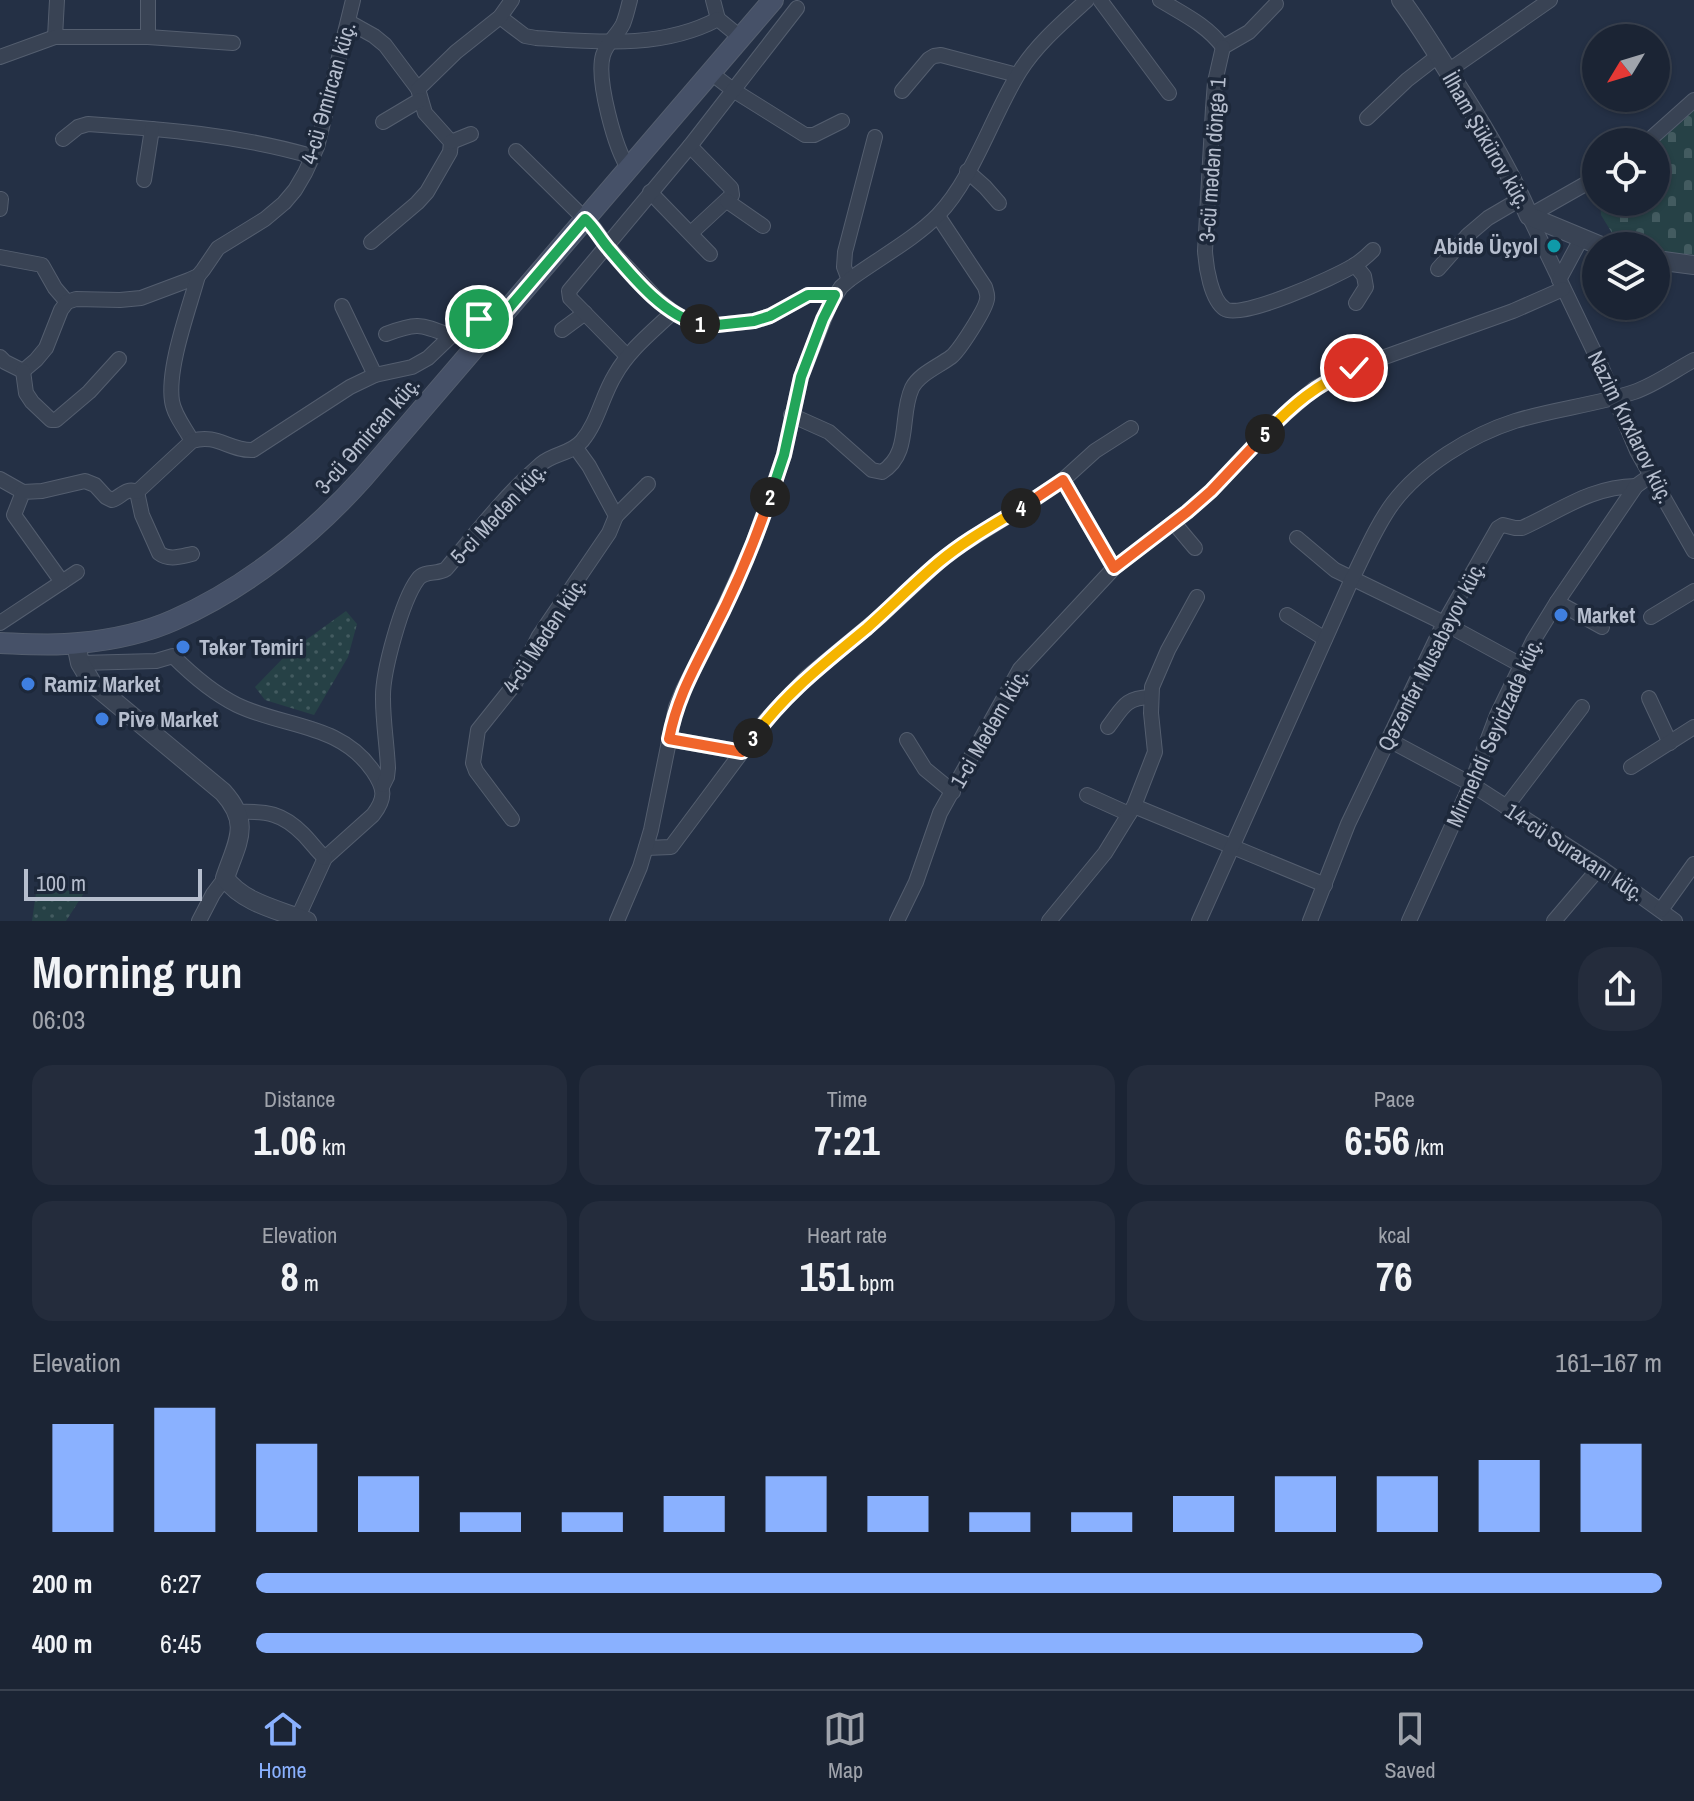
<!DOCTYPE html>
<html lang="en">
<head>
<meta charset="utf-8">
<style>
	:root { --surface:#1b2434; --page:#242c3c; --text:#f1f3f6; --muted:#a0a4ac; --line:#39414f; --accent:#8ab1ff }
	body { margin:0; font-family:"Archivo Narrow",sans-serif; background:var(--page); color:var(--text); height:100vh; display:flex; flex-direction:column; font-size:30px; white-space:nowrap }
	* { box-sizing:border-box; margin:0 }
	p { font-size:26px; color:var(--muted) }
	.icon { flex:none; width:44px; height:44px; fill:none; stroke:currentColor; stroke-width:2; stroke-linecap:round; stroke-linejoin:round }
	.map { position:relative; height:921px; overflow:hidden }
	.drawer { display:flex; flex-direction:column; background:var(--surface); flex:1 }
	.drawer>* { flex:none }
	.needle { width:52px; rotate:232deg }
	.controls { position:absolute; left:1582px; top:24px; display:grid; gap:16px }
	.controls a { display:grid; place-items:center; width:88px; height:88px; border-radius:50%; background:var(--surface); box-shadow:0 2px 6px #0004,0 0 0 2px var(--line); font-size:40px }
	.scale { position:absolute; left:24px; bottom:20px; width:178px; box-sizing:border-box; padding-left:8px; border:4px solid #b6bece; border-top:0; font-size:22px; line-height:28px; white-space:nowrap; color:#b6bece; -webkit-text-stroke:6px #1d283a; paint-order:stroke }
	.pin { position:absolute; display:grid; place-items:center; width:68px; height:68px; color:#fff; margin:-34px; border:4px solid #fff; border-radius:50%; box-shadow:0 2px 8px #0007 }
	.km { position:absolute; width:40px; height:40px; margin:-20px; border-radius:50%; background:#222; color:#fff; font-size:22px; line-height:40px; text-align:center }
	.round { display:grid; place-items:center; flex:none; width:84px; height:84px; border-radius:32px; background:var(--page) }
	.headline { display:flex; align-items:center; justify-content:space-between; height:136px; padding:0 32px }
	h1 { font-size:44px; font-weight:800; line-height:60px }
	.stats { display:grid; grid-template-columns:repeat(3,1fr); gap:12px; height:136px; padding:8px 32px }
	.stats div { display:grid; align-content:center; border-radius:20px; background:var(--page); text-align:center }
	.stats b { font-size:40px; font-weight:800 }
	.stats small { font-size:22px; font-weight:400 }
	.stats p { font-size:22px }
	.chart { height:224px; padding:16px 32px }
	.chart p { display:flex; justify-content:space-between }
	.chart svg { width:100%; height:144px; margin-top:8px; stroke:var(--accent); stroke-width:6 }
	ul { padding:0 32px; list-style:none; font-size:26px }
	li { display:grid; grid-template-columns:128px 96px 1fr; align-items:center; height:60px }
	li i { height:20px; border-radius:10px; background:var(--accent) }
	.dock { display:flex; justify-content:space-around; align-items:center; height:112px; border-top:2px solid var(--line); background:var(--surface); font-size:22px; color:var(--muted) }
	.dock a { display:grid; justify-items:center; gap:4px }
	.dock .current { color:var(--accent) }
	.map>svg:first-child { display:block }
</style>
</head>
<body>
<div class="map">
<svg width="1694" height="921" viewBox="0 0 1694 921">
	<defs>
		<pattern id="green-dots" width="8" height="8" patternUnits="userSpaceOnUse" patternTransform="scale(2)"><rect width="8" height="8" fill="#264146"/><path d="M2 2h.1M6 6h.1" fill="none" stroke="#435b60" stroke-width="1.8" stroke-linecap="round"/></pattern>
		<pattern id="cemetery-stones" width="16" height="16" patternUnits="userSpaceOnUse" patternTransform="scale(2)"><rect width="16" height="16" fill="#264146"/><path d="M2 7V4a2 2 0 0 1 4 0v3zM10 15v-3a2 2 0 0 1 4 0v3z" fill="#435b60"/></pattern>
	</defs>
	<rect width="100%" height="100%" fill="#243045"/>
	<g fill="url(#green-dots)">
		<path d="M346,611L357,624L348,657L314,715L265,700L255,687L288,653Z"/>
		<path d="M37,886L84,893L66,921H32Z"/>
	</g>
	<path fill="url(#cemetery-stones)" d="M1694,108V260L1656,254V246H1620L1601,215L1600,202H1656V143L1684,120Z"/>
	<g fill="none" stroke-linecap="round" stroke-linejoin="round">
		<defs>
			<g id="minor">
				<path d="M148,0V37"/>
				<path d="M713,0L718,19"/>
				<path d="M1100,0L1169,93"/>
				<path d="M1160,0C1183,14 1207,25 1223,47L1249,32L1276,4"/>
				<path d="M500,17L525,36L536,38C597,42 662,49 718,19L740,37"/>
				<path d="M349,22L374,36L385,45L418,89L425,113L451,142L450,152L427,192L417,203L371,242"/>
				<path d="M55,37L57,0"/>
				<path d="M1223,47L1215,82L1213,108L1205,251C1206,267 1211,300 1225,309C1241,320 1335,277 1353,266C1360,262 1367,256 1373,250"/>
				<path d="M0,57L55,37H148L233,43"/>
				<path d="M1448,71L1550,0"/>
				<path d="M711,73L733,90L805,135H814L842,121"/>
				<path d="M418,89L456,52L500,17L512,0"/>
				<path d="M902,91L929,59L934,56L941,55L1017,75"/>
				<path d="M1367,118L1407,80L1438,56"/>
				<path d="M383,122L420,100"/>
				<path d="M63,139L78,127L88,124C163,129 238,135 311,156"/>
				<path d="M451,142L471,134"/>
				<path d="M1647,142L1694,100"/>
				<path d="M690,146L731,188L732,195L691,233"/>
				<path d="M516,151L594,228L607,246L658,300L673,312L690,322L708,326L754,321L770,316L808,295H835"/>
				<path d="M629,169C615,149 596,79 603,55C607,42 617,36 623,24C626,17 628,8 630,0"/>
				<path d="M967,171L985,187L999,203"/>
				<path d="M1596,178L1529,216L1601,366L1637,451L1694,551"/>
				<path d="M144,180L152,129"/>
				<path d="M650,192L710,254"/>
				<path d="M727,201L763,226"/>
				<path d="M0,209L1,199"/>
				<path d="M0,257L42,265L55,288L67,302"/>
				<path d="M1355,265L1364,276L1366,287L1356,303"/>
				<path d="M1438,269L1468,235L1488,218L1522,198"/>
				<path d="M849,280L844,267L845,252L875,137"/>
				<path d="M1559,280L1581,239"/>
				<path d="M342,306L375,375"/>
				<path d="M562,330L585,313"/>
				<path d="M386,334C417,322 420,324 451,336"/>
				<path d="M467,334L479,319"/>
				<path d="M627,356L570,298L569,291L690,146L797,8"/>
				<path d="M0,357L5,362L23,371L36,360L46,348L61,310L67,302L76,299L120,300L141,298L189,280L198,276L203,270L218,248L265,219L284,203L295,190L305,173L317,147L353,0"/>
				<path d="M23,371L26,393L32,402L51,420H56L89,392L119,359"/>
				<path d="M791,415L829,432L872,470L882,472C912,453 899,416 912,388C919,374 939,366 951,357C959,351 986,309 987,299C988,295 986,291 985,287L938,216"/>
				<path d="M192,441C185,428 174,415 172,401C167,367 189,309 198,276"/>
				<path d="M0,479L23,492"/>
				<path d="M1063,480L1114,568"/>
				<path d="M137,492L142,515L159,553C169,561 182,556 192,554"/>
				<path d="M616,516L648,484"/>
				<path d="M1174,523L1195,548"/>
				<path d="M1297,538L1335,570L1444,623L1521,665"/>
				<path d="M62,582L77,572"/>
				<path d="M1557,602L1602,627"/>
				<path d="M1287,615L1325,639"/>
				<path d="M1651,617L1694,591"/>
				<path d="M0,623L62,582L14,515L23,492L42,491L85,481L95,485L106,497L112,500C121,497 126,487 137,492L192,441C217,433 229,451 253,450L350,387L375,375L412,367L428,358L451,336L467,334L478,344"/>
				<path d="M80,663L156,661L173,656C191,674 213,693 237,705C285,728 340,723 373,771C385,789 386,798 373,815L325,858L298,917"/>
				<path d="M1649,698L1670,743"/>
				<path d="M1108,727C1123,708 1124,698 1150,697"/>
				<path d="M669,739L742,752"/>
				<path d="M907,740L925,769L953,792"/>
				<path d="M1389,740L1471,784L1600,867L1675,921"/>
				<path d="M1631,767L1694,727"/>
				<path d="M383,785L387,777L388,768C387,745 383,722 383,699C382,673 402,600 418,579C425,570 437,575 446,569C476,533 505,495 541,464C554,453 571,454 582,441C598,422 602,396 615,375C629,350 652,332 673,312"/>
				<path d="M1087,795L1129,814"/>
				<path d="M1134,806L1325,885"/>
				<path d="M1506,807L1582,707"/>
				<path d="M238,812C267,811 282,813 303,834C311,842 317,851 325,858"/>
				<path d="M512,819L476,771L473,763L478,730L514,685L539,636L609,533L616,516L589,466L576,448"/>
				<path d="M646,848L671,847L765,721L806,678L882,615L940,561L963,544L1029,503L1063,480L1095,451L1131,428"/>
				<path d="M1661,910L1694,864"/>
				<path d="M199,921L213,894L225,878"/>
				<path d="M617,921L640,867L651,830L676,707L683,690L712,634L753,544L784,455L801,377L830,304L841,287L849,280C876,260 916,238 938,215C973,179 993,114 1020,71C1037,44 1063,22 1087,0"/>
				<path d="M897,921L916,882L940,813L1020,669L1114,568L1187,512L1211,491L1275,423L1315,388L1354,368L1513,311L1563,289"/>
				<path d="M1049,921L1105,853L1134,806L1155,752L1151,713L1152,687L1168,650L1197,597"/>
				<path d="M1199,921L1352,579C1365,553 1376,526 1393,503C1421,466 1471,435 1515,421C1554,409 1595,405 1634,392C1655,385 1675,370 1694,360"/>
				<path d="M1310,921L1348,824L1444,623L1498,528L1503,525L1515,528H1522C1562,510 1590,487 1636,486"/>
				<path d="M1409,921L1471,784L1497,715L1533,641L1557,602L1636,486L1650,476"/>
				<path d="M1554,921L1600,867"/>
			</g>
			<g id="tertiary">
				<path d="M1401,0C1421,27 1438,55 1456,84C1483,126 1509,169 1529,216L1601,246"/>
				<path d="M1656,260L1694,265"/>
				<path d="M76,644L80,663L92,683L223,792C252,824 237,842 225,878C243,903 279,910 307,921"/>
			</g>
			<path id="secondary" d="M0,643C26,644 53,646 79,643C111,640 145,633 174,620C246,588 311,536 363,478L773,0"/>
		</defs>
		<use href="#minor" stroke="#545e6f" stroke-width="16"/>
		<use href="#tertiary" stroke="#545e6f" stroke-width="20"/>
		<use href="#secondary" stroke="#545e6f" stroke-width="22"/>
		<use href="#minor" stroke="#394354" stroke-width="14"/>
		<use href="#tertiary" stroke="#394354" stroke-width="18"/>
		<use href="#secondary" stroke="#465168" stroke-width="20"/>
	</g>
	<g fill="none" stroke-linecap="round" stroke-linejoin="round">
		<defs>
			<path id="split-1" d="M479,319L467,334L478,344L585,219C595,228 600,239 609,249C632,276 664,316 700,324"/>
			<path id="split-2" d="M700,324L708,326L754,321L770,316L808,295H835L823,319L801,377L784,455L770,497"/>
			<path id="split-3" d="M753,738L742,752L669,739C677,698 693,671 711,635C734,591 754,544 770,497"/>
			<path id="split-4" d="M753,738C784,694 826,662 867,628C892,606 914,583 939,562C964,541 993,525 1021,508"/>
			<path id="split-5" d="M1021,508L1063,480L1114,568L1187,512L1211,491L1265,434"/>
			<path id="split-6" d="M1265,434C1293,404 1316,385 1354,368"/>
		</defs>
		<use href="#split-1" stroke="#fff" stroke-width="16"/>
		<use href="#split-2" stroke="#fff" stroke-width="16"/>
		<use href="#split-3" stroke="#fff" stroke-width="16"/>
		<use href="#split-4" stroke="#fff" stroke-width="16"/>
		<use href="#split-5" stroke="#fff" stroke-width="16"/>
		<use href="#split-6" stroke="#fff" stroke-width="16"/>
		<use href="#split-1" stroke="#22a559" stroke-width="10"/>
		<use href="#split-2" stroke="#22a559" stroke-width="10"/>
		<use href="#split-3" stroke="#f0652b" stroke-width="10"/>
		<use href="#split-4" stroke="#f5b400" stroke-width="10"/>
		<use href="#split-5" stroke="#f0652b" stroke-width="10"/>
		<use href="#split-6" stroke="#f5b400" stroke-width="10"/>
	</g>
	<circle fill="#0f9aa8" stroke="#1d283a" stroke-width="3" cx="1554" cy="246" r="8"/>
	<g fill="#3f7fe0" stroke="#1d283a" stroke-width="3">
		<circle cx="1561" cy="615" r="8"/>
		<circle cx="183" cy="647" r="8"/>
		<circle cx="28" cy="684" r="8"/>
		<circle cx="102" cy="719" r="8"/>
	</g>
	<g text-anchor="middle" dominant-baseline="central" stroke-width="7" stroke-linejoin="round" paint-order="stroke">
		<g font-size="22" fill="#b6bece" stroke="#1d283a">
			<text transform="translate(328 93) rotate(-74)">4-cü Əmircan küç.</text>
			<text transform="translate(1487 140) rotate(60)">İlham Şükürov küç.</text>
			<text transform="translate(1212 160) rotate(-86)">3-cü mədən döngə 1</text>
			<text transform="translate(1631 427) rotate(64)">Nazim Kırxlarov küç.</text>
			<text transform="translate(367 435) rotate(-49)">3-cü Əmircan küç.</text>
			<text transform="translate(498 513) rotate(-47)">5-ci Mədən küç.</text>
			<text transform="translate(544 635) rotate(-57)">4-cü Mədən küç.</text>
			<text transform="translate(1431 656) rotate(-63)">Qəzənfər Musabəyov küç.</text>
			<text transform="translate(989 728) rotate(-60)">1-ci Mədəm küç.</text>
			<text transform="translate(1494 732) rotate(-66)">Mirmehdi Seyidzadə küç.</text>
			<text transform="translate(1575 852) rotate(33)">14-cü Suraxanı küç.</text>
		</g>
		<g font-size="22" font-weight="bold" fill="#b6bece" stroke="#1d283a" text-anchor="start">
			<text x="1538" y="246" text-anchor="end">Abidə Üçyol</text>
			<text x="1577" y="615">Market</text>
			<text x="199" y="647">Təkər Təmiri</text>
			<text x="44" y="684">Ramiz Market</text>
			<text x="118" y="719">Pivə Market</text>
		</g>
	</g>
</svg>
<div class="controls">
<a><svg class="needle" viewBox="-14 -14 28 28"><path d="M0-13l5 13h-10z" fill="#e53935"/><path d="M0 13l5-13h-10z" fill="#a0a4ac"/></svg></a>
<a><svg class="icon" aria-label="locate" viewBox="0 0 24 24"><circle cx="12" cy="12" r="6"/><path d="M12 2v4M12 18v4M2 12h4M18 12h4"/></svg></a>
<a><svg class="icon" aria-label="layers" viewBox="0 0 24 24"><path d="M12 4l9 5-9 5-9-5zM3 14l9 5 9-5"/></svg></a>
</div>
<div class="scale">100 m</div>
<div class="pin" style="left:479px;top:319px;background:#1e9e55"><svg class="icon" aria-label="arrive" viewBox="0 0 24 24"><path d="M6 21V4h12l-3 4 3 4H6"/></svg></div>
<div class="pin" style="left:1354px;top:368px;background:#d93025"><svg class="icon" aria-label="check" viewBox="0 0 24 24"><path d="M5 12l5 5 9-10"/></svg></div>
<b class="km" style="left:700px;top:324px">1</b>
<b class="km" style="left:770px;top:497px">2</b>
<b class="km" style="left:753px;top:738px">3</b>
<b class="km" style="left:1021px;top:508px">4</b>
<b class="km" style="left:1265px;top:434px">5</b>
</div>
<section class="drawer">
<div class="headline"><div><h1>Morning run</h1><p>06:03</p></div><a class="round"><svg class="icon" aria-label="share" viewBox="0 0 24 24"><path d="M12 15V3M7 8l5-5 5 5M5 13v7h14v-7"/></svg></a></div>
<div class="stats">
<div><p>Distance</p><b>1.06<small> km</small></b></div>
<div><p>Time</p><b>7:21</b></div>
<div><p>Pace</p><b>6:56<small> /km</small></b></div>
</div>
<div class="stats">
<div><p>Elevation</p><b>8<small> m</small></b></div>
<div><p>Heart rate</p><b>151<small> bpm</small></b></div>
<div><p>kcal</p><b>76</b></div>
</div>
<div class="chart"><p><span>Elevation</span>161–167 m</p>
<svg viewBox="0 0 160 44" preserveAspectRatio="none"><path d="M5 44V11M15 44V6M25 44V17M35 44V27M45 44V38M55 44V38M65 44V33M75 44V27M85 44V33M95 44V38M105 44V38M115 44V33M125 44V27M135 44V27M145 44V22M155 44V17"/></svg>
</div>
<ul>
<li><b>200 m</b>6:27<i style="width:100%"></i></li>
<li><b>400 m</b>6:45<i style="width:83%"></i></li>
</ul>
</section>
<nav class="dock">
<a class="current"><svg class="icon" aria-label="home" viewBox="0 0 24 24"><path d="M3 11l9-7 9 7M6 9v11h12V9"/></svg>Home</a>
<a><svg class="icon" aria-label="map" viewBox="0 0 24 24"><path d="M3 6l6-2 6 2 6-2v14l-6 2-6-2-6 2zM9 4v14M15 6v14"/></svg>Map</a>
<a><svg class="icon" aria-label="saved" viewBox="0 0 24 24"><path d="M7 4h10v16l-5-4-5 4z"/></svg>Saved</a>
</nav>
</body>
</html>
